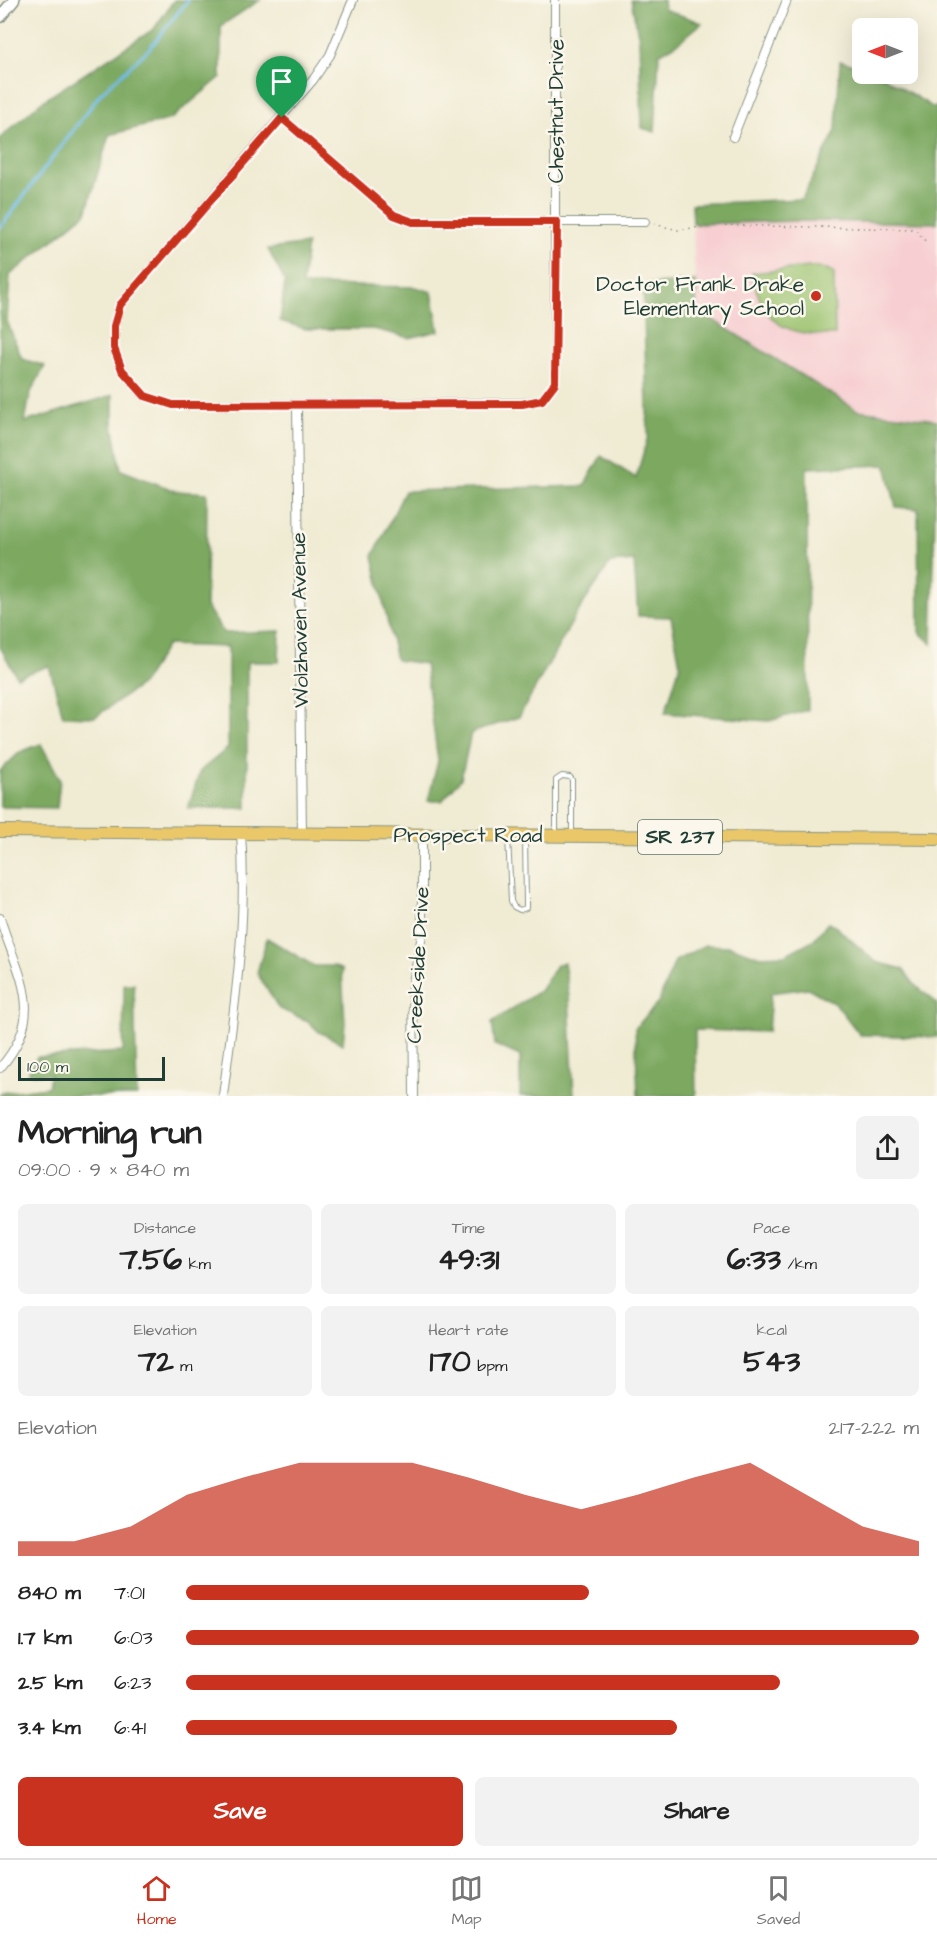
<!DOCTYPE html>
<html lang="en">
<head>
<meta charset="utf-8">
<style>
	:root { --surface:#fff; --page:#f2f2f2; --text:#222; --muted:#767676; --line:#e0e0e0; --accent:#c8321e }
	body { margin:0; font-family:"Architects Daughter",sans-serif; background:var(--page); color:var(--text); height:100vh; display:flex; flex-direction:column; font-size:22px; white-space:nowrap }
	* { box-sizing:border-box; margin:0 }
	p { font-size:20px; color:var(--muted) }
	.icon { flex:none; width:33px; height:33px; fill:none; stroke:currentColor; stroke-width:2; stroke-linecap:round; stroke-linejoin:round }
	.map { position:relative; height:1096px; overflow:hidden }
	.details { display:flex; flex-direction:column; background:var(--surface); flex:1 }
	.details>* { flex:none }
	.needle { width:39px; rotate:270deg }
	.buttons { position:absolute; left:852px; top:18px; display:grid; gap:12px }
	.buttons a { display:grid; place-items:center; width:66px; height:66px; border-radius:9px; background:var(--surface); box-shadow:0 6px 24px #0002; font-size:30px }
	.scale { position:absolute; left:18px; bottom:15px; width:147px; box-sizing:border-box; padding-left:6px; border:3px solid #1f3d34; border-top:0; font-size:16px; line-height:21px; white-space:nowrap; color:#1f3d34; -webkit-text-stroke:4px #fbf7ec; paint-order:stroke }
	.pin { position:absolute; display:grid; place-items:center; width:51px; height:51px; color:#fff; margin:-62px -26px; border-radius:50% 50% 50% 0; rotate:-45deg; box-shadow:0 0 6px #0007 }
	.pin .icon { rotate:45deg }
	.round { display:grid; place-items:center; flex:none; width:63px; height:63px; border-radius:9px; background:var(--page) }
	.headline { display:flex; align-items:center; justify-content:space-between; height:102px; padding:0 18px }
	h1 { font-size:33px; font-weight:700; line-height:45px }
	.metrics { display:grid; grid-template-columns:repeat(3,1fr); gap:9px; height:102px; padding:6px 18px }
	.metrics div { display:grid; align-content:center; border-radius:9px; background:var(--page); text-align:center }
	.metrics b { font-size:30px; font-weight:700 }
	.metrics small { font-size:16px; font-weight:400 }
	.metrics p { font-size:16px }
	.chart { height:168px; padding:12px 18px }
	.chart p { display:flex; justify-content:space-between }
	.chart svg { width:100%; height:108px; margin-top:6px; fill:var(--accent); opacity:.7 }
	.button { display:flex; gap:12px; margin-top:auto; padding:12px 18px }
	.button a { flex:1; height:69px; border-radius:9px; background:var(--accent); color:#fff; font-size:24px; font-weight:700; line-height:69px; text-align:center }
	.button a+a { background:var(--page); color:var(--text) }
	ul { padding:0 18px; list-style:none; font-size:20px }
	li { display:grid; grid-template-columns:96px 72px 1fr; align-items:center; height:45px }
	li i { height:15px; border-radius:8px; background:var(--accent) }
	.tabs { display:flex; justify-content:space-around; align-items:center; height:84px; border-top:2px solid var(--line); background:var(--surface); font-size:16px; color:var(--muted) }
	.tabs a { display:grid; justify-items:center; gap:3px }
	.tabs .current { color:var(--accent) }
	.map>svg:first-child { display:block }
</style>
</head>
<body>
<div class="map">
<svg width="937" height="1096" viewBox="0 0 937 1096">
	<rect width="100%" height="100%" fill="#fbf7ec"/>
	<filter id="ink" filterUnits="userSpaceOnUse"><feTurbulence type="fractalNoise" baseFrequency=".0167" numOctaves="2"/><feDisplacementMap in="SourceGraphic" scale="12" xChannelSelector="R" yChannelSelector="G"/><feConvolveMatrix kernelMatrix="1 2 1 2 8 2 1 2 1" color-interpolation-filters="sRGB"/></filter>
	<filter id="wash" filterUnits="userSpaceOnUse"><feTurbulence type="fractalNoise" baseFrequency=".008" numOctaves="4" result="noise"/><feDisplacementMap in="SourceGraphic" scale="24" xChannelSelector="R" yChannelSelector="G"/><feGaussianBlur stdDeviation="1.35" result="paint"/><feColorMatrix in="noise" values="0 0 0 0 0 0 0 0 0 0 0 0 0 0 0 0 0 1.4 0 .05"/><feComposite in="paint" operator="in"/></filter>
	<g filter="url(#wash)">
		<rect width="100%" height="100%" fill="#f0ebd3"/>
		<path fill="#f7cfd2" d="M937,194V420L857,410L696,310L692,204Z"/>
		<path fill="#9bc26e" stroke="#5d8051" stroke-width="1.5" d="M810,267L827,269L834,273L835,335C785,336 762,324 752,273Z"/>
		<g fill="#7ca861" stroke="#4e724a" stroke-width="1.5">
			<path d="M174,0H260L221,26V77L171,119L109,135L86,213L10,275L7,321L22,359L45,366L30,394L25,422L113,395V424L121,470L176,491L207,493L206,606L224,633L280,631L279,662H247V808H188L200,771L228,748V647L167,645L142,684L95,717L63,716L49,666L17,677L0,647V138L41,102L154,29Z"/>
			<path d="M631,0H663L664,9L702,23L678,43L659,54L655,132L642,128L639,39Z"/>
			<path d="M840,61L862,67V74H879L934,108L937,106V223L801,221L693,224L692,204L802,199L836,130Z"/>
			<path d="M307,244L302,285L416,287L432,292L439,331L409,338L374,329H306L280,321L285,282L268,249Z"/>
			<path d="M695,281L697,310L857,410L937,420L932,644L919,632L918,509L896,507L886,465L807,468L808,710L769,721L665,713L680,665L671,617L638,616L634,561L610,563L576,615L519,717L471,733L461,779L442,801H428L438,761L425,664L396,660L373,556L405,491L584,486L601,456L636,478L648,436L643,285Z"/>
			<path d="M41,744L60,779L57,808L0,807V771L20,752Z"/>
			<path d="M828,923L836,927L876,962L903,969L915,985L937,1003V1037L860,1035L836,1004L808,988L771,993L768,1032L695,1030L696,1096H638L635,1028L658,1003L675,961L705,945L730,946L758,956L785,955L813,940Z"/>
			<path d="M267,938L314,966H334L342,970L345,1023L343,1044L319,1032L308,1021L279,1009L257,973Z"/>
			<path d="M564,962L569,997L574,1096H520V1056L495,1045L492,1022L541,990L556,965Z"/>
			<path d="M124,984H134L137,1096H0V1093L48,1087L50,1075L28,1073L37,1057L123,1052Z"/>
		</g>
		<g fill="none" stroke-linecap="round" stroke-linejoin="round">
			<path stroke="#6fbde9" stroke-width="3" d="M0,228L101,93L149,49L188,0"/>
		</g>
	</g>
	<g filter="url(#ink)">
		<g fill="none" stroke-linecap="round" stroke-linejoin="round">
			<defs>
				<g id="service">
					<path d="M556,832V780L562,776L570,777L572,780V833"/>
					<path d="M508,836L511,901L514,907L520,910L526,908V903L525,838"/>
				</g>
				<g id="minor">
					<path d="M353,0L330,55L313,80L120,305L114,326V348L122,370L145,396L173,405L522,403L542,400L555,383V0"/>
					<path d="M282,118L394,215L413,222H645"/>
					<path d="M733,137L787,0"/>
					<path d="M297,405L302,835"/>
					<path d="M0,918C18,977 48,1013 0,1068"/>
					<path d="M223,1096C234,1009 248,922 241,834"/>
					<path d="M414,1096L413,983L422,935V835"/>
				</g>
				<path id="tertiary" d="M0,17L14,0"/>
				<path id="primary" d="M0,831L937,839"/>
			</defs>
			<use href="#service" stroke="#889484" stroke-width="6"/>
			<use href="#minor" stroke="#889484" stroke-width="10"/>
			<use href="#tertiary" stroke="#889484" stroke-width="13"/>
			<use href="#primary" stroke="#889484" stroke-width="14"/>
			<path stroke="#889484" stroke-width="1.5" stroke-dasharray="1.5 4.5" stroke-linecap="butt" d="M654,224L678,230L715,225L915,229L927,243"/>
			<use href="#service" stroke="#fff" stroke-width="4"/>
			<use href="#minor" stroke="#fff" stroke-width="8"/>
			<use href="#tertiary" stroke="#fff" stroke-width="10"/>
			<use href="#primary" stroke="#eac769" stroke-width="12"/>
		</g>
	</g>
	<g fill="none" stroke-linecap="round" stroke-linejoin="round" filter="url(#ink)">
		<defs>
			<path id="route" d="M282,118L394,215L413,222H557L555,383L542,400L522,404L173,405L145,396L122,370L114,348V326L120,305Z"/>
		</defs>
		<use href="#route" stroke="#fff" stroke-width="12"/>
		<use href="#route" stroke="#c8321e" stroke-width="8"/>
	</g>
	<circle fill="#c8321e" stroke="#fbf7ec" stroke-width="2" cx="816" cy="296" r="6"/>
	<g text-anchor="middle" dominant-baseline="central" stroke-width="5" stroke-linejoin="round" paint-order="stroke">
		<rect fill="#fbf7ec" stroke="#61756b" stroke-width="1.5" x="638" y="820" width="84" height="34" rx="4.5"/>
		<g font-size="20" font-weight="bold" fill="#1f3d34">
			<text x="680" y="837">SR 237</text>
		</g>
		<g font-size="21" fill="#1f3d34" stroke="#fbf7ec">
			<text transform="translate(556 111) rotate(-90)">Chestnut Drive</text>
			<text transform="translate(300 620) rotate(-91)">Wolzhaven Avenue</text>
			<text x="468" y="835">Prospect Road</text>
			<text transform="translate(418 965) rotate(-87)">Creekside Drive</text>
		</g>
		<g font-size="21" fill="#1f3d34" stroke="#fbf7ec" text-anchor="end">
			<text x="804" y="284">Doctor Frank Drake<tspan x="804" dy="24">Elementary School</tspan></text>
		</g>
	</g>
</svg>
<div class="buttons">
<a><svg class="needle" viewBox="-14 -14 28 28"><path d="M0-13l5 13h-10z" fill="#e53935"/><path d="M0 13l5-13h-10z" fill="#767676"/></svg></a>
</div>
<div class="scale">100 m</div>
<div class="pin" style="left:282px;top:118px;background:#1e9e55"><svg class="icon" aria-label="arrive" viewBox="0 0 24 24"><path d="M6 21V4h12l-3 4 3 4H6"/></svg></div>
</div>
<section class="details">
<div class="headline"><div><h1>Morning run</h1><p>09:00 · 9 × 840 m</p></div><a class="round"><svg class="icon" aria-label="share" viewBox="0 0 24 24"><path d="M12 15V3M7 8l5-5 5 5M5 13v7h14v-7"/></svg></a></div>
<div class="metrics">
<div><p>Distance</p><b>7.56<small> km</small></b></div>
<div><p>Time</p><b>49:31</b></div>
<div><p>Pace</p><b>6:33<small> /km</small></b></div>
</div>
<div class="metrics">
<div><p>Elevation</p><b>72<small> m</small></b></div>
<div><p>Heart rate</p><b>170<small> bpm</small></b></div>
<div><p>kcal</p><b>543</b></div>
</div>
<div class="chart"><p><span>Elevation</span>217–222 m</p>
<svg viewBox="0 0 160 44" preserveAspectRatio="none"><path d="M0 44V38L10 38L20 32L30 19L40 12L50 6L60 6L70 6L80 12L90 19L100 25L110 19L120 12L130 6L140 19L150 32L160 38V44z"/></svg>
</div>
<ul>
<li><b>840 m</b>7:01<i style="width:55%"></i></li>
<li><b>1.7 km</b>6:03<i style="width:100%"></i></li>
<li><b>2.5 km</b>6:23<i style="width:81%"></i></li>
<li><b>3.4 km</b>6:41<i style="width:67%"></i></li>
</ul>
<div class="button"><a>Save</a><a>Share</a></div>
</section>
<nav class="tabs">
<a class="current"><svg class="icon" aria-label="home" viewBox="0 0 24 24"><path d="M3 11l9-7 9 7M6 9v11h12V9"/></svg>Home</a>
<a><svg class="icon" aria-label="map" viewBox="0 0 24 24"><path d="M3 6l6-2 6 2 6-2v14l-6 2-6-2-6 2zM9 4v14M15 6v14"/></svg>Map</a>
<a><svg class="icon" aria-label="saved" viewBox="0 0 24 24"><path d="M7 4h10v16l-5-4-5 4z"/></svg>Saved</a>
</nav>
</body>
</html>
